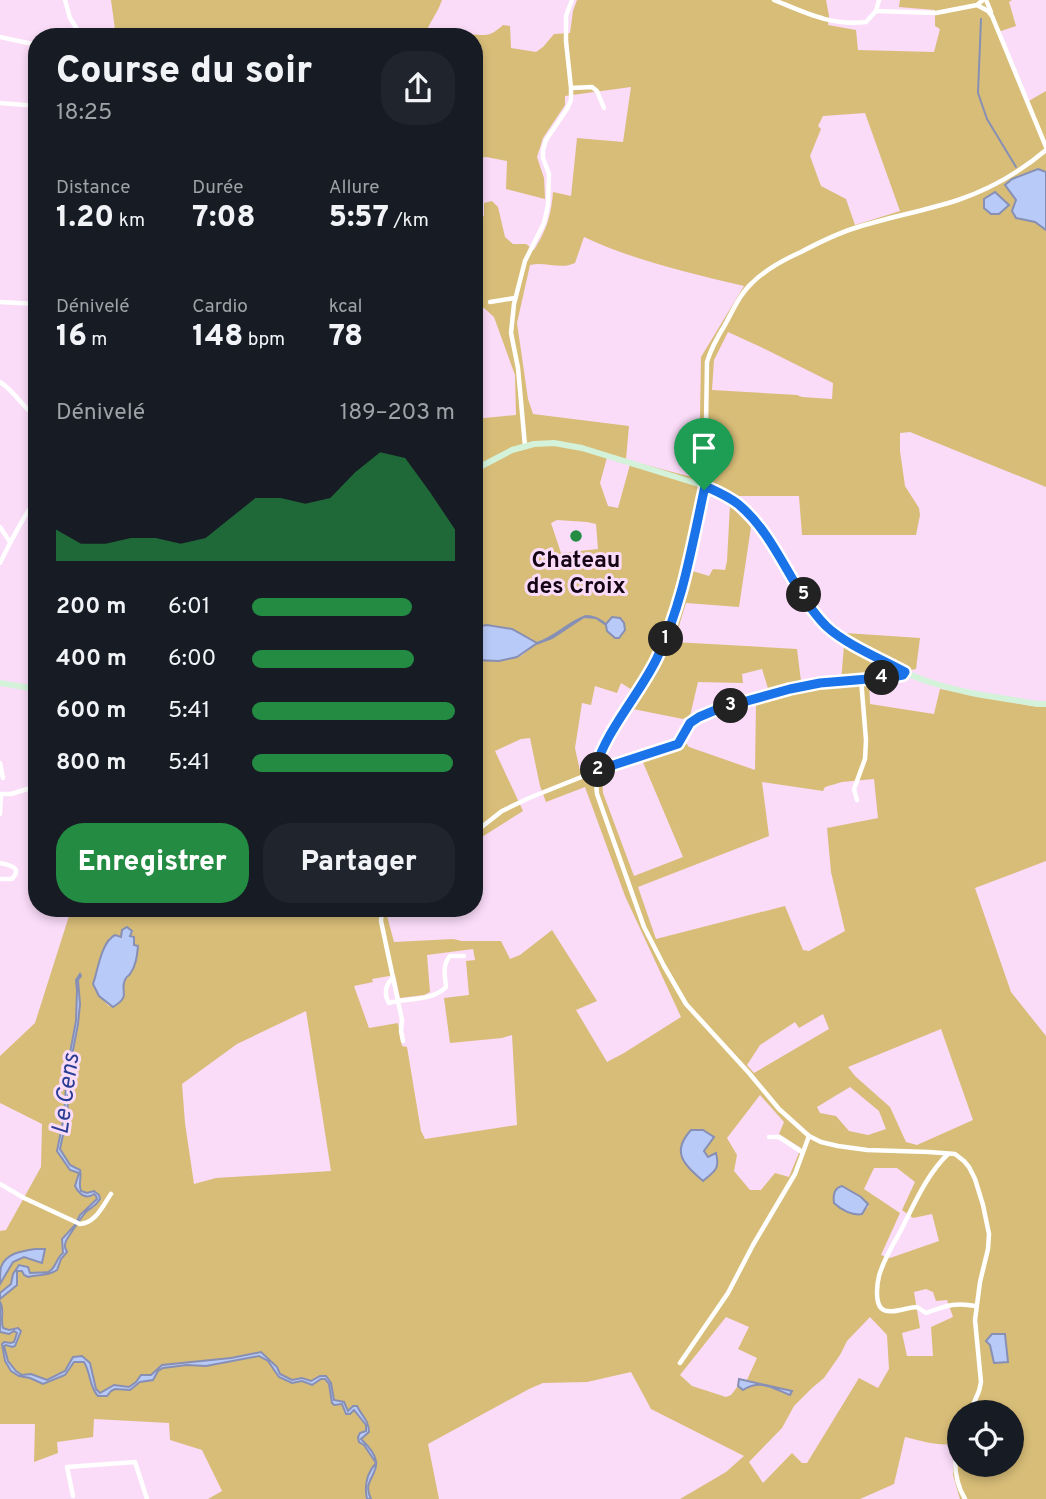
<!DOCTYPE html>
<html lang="fr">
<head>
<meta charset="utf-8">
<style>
	:root { --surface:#171b24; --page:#20242c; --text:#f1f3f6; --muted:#9ea1a6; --accent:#238b42 }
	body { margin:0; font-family:Overpass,sans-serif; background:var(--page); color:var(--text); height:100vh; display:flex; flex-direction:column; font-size:26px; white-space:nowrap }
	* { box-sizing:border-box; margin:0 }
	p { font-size:23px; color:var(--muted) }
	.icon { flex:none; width:38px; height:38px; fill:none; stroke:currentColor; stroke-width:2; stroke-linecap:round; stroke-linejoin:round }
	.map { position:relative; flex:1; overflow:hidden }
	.drawer { position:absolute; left:28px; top:28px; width:455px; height:889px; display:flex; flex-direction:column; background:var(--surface); border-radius:28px; box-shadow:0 4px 10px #0003 }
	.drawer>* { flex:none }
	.tools { position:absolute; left:947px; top:1400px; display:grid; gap:14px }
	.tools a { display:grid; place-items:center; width:77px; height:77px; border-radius:50%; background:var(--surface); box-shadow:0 4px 10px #0003; font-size:35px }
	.pin { position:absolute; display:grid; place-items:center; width:60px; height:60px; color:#fff; margin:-72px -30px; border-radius:50% 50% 50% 0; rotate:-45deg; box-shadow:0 0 7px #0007 }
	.pin .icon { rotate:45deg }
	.km { position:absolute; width:35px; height:35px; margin:-18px; border-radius:50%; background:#222; color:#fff; font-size:19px; line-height:35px; text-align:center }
	.round { display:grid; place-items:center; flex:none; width:74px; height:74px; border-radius:28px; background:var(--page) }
	.headline { display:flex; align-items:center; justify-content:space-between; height:119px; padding:0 28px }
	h1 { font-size:38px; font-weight:800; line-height:52px }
	.stats { display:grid; grid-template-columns:repeat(3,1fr); gap:10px; height:119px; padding:7px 28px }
	.stats div { display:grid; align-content:center }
	.stats b { font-size:30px; font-weight:800 }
	.stats small { font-size:19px; font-weight:400 }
	.stats p { font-size:19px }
	.chart { height:196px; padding:14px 28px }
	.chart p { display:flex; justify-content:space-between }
	.chart svg { width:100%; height:126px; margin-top:7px; fill:var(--accent); opacity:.7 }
	.cta { display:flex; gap:14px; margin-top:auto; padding:14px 28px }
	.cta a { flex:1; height:80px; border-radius:28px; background:var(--accent); color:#fff; font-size:28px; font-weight:800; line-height:80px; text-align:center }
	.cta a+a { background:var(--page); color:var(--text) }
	ul { padding:0 28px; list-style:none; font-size:23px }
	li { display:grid; grid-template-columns:112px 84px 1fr; align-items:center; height:52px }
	li i { height:18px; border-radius:9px; background:var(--accent) }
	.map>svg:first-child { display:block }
</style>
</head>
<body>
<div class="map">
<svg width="1046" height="1499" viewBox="0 0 1046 1499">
	<rect width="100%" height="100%" fill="#fadbf8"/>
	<g fill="#d8bd78" fill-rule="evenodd">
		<path d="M111,0H442C437,15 429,21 425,37H116Z"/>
		<path d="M577,0H826L829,16L828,25L856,30L858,50L934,52L940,29L935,26V10L899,7L900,0H1012L1009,2L1016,26L998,32L1027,102L1046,91V172L1038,169L1012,179L1016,200V218L1035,222L1046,230V487L910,432L900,433V451L905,486L919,508L920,515L916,535H802L799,496H733L702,480L686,569L709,576L713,569L725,570L727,561L730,505L751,527L739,607L686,603L674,642L797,649L802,689L841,682L845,633L920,638L916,669L891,674L869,675L870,704L934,714L940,689L1032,706H1046V861L975,888L1011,992L1046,1036V1499H960L953,1475L954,1444C937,1446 921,1441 905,1437L894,1484L860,1499H680L726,1472L744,1456L651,1409L631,1372L587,1382L543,1383L529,1389L428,1444L439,1499H208L222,1491L202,1450L170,1440L169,1423L94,1419L93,1437L57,1442L58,1453L34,1462L35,1424H0V1231L6,1230L41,1167L42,1124L0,1103V1056L35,1023L69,916L70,908H390L386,912L394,942L453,939L462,941H501L510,959L520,955L552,930L597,1001L576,1010L607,1062L624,1053L681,1017L625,896L585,787L546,802L540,786L530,738L521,739L495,751L523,811L474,842V660L499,661L521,656L536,644C517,631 498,624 474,627V419L516,415L515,375L494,317L484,308L474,310V217L484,216V203L492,201L498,207L505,237L513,244H526L534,250C547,229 551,216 553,192L571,196L577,138L623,142L631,87L565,96V105L543,138L537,157L544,178L545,199L506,189L507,161L486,157L474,158V37H467L471,34C487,36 491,36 503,25L510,26L511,48L536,52L543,47L554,34L570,33L573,11ZM865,113L900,211L855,225L846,199L821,186L810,156L821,129L818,126L823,116ZM584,237C635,261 690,273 744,286L701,357L699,479L631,461L618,508L608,506L600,483L608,454L626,459L629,426L533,414L528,399L517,323L530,265C545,261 560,270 575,263ZM728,332L767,350L833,383L832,399L802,397L797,395L712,390L714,360ZM557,520L587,522L596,524L598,549L561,553L551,523ZM762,669L771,698L756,703L755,770L689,747L686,743L674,742L602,763L580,771L575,748L582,703L591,705L595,686L617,693L621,683L642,696L633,709L683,719L690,716L698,682L743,683L742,674ZM642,760L683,857L634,876L603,793L602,775ZM874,779L878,818L827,828L831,872L845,931L809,951L803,950L785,906L656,939L638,887L769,836L762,782L823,791L825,787L842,782ZM127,927L133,932L130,936L134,937C133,953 128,967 124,982C123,988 126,992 123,998C120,1004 116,1005 109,1006L99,996L93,984C99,968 101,952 110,937L118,935V938L121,937L122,929ZM473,949L475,960L466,961L469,995L444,998L450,1043L502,1038L512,1035L517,1125L425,1139L421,1131L407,1047L402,1046L398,1023L369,1028L354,986L373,982L372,979L395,975L400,998L424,995L430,992L427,955ZM306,1011L331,1171L216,1178L194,1184L185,1123L182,1084L237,1044ZM823,1014L829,1029L754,1073L747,1065L760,1045L795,1022L799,1028ZM941,1029L973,1120L917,1145L906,1142L890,1107L855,1076L848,1067ZM850,1087L879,1111L886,1129L868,1135L849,1131L836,1116L820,1113L817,1107ZM760,1095L784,1122L779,1134L801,1148L789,1177L775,1173L761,1190H750L734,1171L737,1155L727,1138ZM691,1130L713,1136L704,1151L707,1157L715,1153L702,1181L683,1141ZM874,1168H897L915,1182L902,1210L913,1218L932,1214L939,1241L890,1258L881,1255L900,1213L864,1189ZM834,1203L869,1206L860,1215L848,1212ZM926,1289L933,1292L936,1301L947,1300L953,1317L931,1327L933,1356H907L902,1333L920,1328L914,1292ZM726,1317L749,1327L738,1349L757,1358L747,1380L791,1391L789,1394L762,1385L753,1384L740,1389L738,1386L731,1395L726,1397L692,1386L680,1375ZM870,1317L887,1335L889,1369L878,1388L859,1378L807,1463H802L792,1453L763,1483L749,1462L782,1428L794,1406L812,1388L824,1378L840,1355L847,1341ZM959,1412H1012V1465H959Z"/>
	</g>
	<g fill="#b8caf8" stroke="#878fb4" stroke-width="2">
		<path d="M1038,169L1046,172V230L1035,222L1016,218L1012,211L1016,200L1005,185L1012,179Z"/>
		<path d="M995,192L1009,205L999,214H991L984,208V199Z"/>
		<path d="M586,616C594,616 599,619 606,624L612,617L620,618L624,623L625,630L619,638H615L607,631L606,625L596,618L584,617L552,638L536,644L517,657L499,661L474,660V627L487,625L512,629L537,643C556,637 568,622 586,616Z"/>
		<path d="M127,927L132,931L130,936L134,937V945L138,946C137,956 136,966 130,974C129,976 127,976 126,978C118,991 133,995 113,1007L99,996L93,984C98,970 101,942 115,935L121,937L122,930Z"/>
		<path d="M80,974L81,976L78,980L80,1004L78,1024L70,1066L67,1116L60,1149L70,1165L80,1170C82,1178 78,1183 81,1191L87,1193L94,1191L99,1195L100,1199C96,1206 93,1206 87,1211C84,1213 68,1237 66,1241C64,1247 65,1247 67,1252L61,1259L57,1270C47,1277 39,1274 28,1277L24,1275L22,1271H17V1285L0,1299V1293L11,1284L13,1274L19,1265L28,1267L30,1273C36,1272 43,1273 48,1272C56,1269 56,1258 63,1253L62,1239L75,1225L80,1215L97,1199L96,1196L94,1194C86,1200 79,1194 75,1186L79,1173L70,1170L57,1151L64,1116L67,1069L76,1021L77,991L76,980Z"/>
		<path d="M691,1130H703L714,1137L704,1151L708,1157L716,1153C720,1169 715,1171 703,1181C685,1165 670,1153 691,1130Z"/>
		<path d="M842,1186L861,1197L868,1204L862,1214C853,1216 841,1210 834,1203C833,1196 834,1188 842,1186Z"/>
		<path d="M35,1249H45L42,1263L24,1257L13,1262L0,1284C0,1279 0,1272 1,1267C6,1253 22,1251 35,1249Z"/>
		<path d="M0,1302C5,1310 0,1318 3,1328L9,1330L18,1328L21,1331L15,1346L12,1347L6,1345L4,1346L8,1361L16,1371L22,1375L31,1374L47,1380L65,1371L73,1357L82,1356L90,1363L96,1389L100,1393L114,1385L129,1387L136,1382L141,1375H151L162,1365L231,1358L261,1352L277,1367L280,1374L292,1380L302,1378L311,1381L320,1376H326L331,1383L334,1400L344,1402L348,1411L353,1406H357C361,1415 369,1420 369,1432L361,1439C396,1472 358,1474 371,1499H367C364,1485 367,1473 376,1463L364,1445L359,1442L358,1437L360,1433L366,1431V1425L354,1410L350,1414H346L342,1404L334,1405L332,1403L329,1384L325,1379H321L312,1385L302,1381L292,1383L279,1377L268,1361L259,1356L206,1366L187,1365L163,1368L158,1371L153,1380L140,1382L130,1390L115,1389L111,1391L107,1396H98C89,1387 91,1373 84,1362H74L65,1375L43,1384L30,1378L19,1376L11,1371L5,1361L2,1344L4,1342L11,1343L14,1342L17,1333L14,1331L9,1334L0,1332Z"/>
		<path d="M992,1334H1005L1008,1362L994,1363L990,1345L986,1341Z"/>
		<path d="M739,1379L792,1391L790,1395C772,1388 761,1379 743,1390L738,1386Z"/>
	</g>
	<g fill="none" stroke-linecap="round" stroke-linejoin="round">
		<path stroke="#878fb4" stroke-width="2" d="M981,19L978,93L987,119L1016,167"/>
		<g stroke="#fff" stroke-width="4.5">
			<path d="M65,0L70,18L82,37"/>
			<path d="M774,0C806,13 831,26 866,22L876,11L879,0"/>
			<path d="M986,0L991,12"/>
			<path d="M977,5L988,11L992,16L1046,147"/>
			<path d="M876,11L936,13L977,5L983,0"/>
			<path d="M0,37L37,45"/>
			<path d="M571,88L592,87L597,91L604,108"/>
			<path d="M0,103L37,106"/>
			<path d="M0,302L37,304"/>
			<path d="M490,302L515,298"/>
			<path d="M33,304L37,294"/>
			<path d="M0,382C14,391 23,407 37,418"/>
			<path d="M525,446L518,368L511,333L514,304L525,261L544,223L548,205L549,174L543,158V150L546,140L567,109L571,100V88L566,41V16L572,0"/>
			<path d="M0,527L10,542"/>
			<path d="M0,563C11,541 22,518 37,498"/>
			<path d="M0,763L3,778"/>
			<path d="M0,794H11L37,786"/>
			<path d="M857,800L854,789L865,759L866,740L861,679"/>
			<path d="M0,814L1,795"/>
			<path d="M474,833L502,811L529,798L614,764L678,744L690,723L699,717L718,709L790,689L820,683L892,677L903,675L905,672"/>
			<path d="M0,863C9,865 23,867 12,879H0"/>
			<path d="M382,908L381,921L402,1020L401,1031L403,1041"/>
			<path d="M392,979C385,985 384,995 389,1003C407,998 433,1001 446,987C445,976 442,965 450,956H464"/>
			<path d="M769,1137H779L802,1152"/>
			<path d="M948,1154C926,1175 914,1205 900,1232C892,1246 883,1261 879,1276C877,1284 875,1301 881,1308C888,1316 907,1307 917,1307L926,1313C946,1306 954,1302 976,1306"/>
			<path d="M0,1184L24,1198L80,1224C96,1223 103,1205 111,1194"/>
			<path d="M680,1363L728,1293L753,1245L795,1174L809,1136"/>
			<path d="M970,1412L979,1391L981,1382L975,1320L980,1282L988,1249L989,1234L983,1205L975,1179L969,1167L964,1161L955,1154L929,1152L867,1150L838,1146L821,1142L809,1136L779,1109L749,1073L686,1004L664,966L644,927L597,794L595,771L597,764L609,738L655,661L670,630L682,593L705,486L707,362C711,348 718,336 726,323C733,310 740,294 752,283C766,269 783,260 801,252C818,243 836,234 855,228C889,217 924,211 958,200C990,189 1020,172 1046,150"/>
			<path d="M959,1438C953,1459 954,1480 965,1499"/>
			<path d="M73,1496L67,1467L135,1462L147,1499"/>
		</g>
		<g stroke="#d3f2d9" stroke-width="6">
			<path d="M474,470L512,450L534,444L554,443L582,448L705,486C716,491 728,496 737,504C776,536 791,589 825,625C836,637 851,643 865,651C887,663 909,676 933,683C966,694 1003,698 1037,704H1046"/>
			<path d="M0,683L37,689"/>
		</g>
	</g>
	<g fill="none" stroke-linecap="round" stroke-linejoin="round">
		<defs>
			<path id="route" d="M705,486C716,491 728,496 738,504C777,536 791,590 826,626C845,644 881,659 905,672L903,675L892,677L820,683L790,689L718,709L699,717L690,723L678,744L595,771C603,734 640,694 657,658C683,603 692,545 705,486Z"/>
		</defs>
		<use href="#route" stroke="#fff" stroke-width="14"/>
		<use href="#route" stroke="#1a73e8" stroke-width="9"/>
	</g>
	<circle fill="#238b42" stroke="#fadbf8" stroke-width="2.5" cx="576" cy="536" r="7"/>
	<g text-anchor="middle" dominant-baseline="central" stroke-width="6" stroke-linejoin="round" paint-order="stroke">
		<g font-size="23" font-weight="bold" fill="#150514" stroke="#fadbf8">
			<text x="576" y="561">Chateau<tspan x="576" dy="26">des Croix</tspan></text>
		</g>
		<g font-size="24" font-style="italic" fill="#293e93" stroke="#fadbf8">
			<text transform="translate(67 1094) rotate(-82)">Le Cens</text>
		</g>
	</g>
</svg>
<div class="tools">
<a><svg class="icon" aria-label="locate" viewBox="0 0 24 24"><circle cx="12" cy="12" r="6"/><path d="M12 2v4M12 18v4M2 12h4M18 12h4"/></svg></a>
</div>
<div class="pin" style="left:704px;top:490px;background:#1e9e55"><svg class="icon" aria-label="arrive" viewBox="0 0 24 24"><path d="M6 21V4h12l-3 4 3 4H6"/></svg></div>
<b class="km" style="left:666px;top:639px">1</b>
<b class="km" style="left:598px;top:770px">2</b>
<b class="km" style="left:731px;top:706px">3</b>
<b class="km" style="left:882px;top:678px">4</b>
<b class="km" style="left:804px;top:595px">5</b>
<section class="drawer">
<div class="headline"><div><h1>Course du soir</h1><p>18:25</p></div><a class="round"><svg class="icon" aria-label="share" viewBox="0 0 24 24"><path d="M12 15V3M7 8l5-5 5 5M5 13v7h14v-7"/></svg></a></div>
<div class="stats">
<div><p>Distance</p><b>1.20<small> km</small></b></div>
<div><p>Durée</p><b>7:08</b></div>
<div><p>Allure</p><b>5:57<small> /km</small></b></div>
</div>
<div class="stats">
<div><p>Dénivelé</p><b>16<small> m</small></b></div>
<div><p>Cardio</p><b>148<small> bpm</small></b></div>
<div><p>kcal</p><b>78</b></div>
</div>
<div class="chart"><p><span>Dénivelé</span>189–203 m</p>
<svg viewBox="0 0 160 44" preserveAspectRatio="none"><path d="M0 44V33L10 38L20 38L30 36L40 36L50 38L60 36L70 29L80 22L90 22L100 24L110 22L120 13L130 6L140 8L150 20L160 33V44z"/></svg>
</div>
<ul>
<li><b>200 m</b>6:01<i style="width:79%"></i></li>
<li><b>400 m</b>6:00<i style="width:80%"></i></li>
<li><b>600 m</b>5:41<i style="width:100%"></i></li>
<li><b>800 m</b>5:41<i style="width:99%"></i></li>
</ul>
<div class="cta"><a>Enregistrer</a><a>Partager</a></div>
</section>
</div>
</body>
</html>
